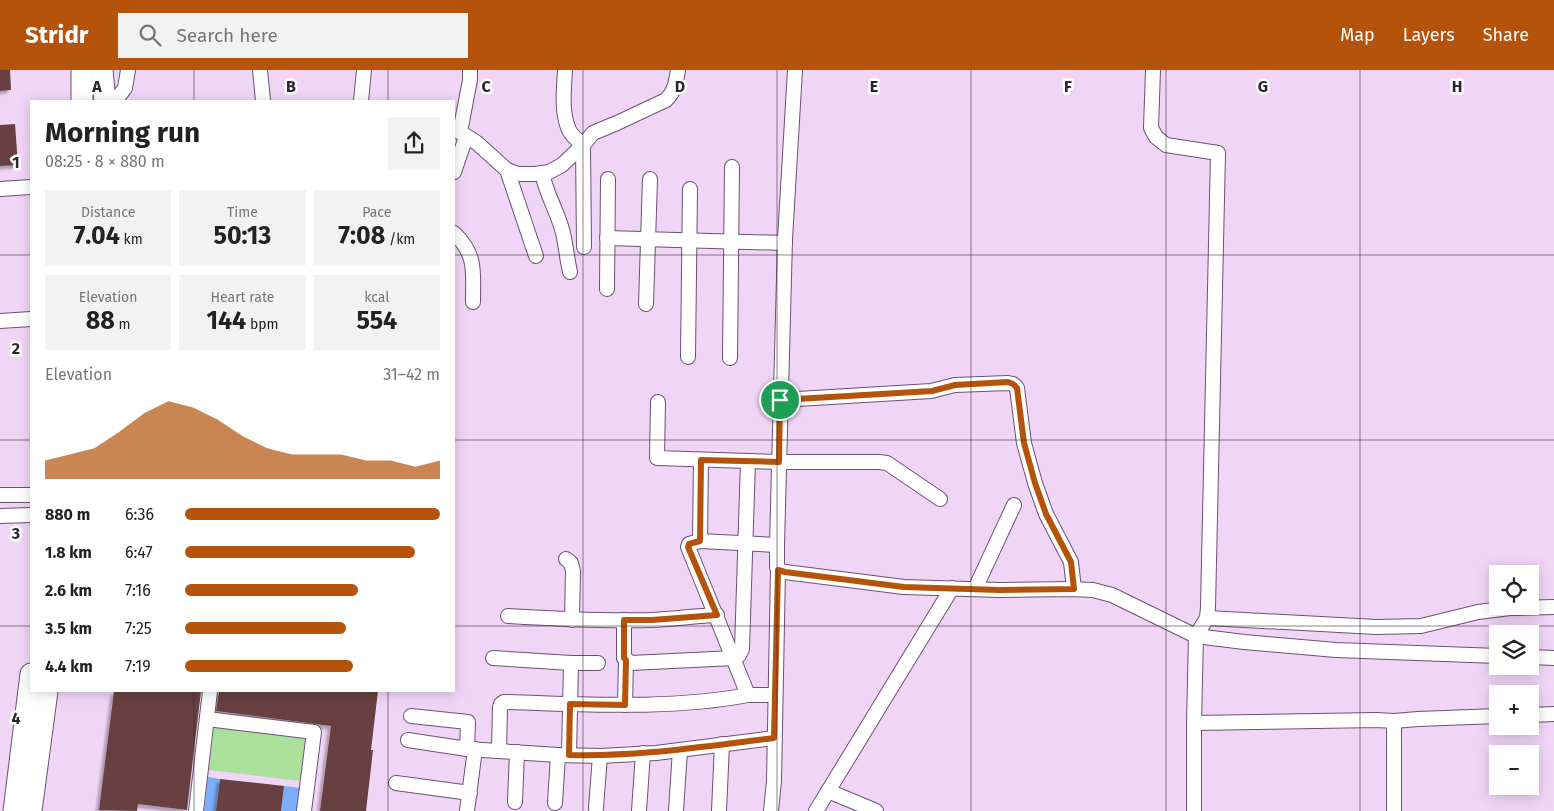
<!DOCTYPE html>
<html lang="en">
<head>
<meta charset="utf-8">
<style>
	:root { --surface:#fff; --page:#f2f2f2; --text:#222; --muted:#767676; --accent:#b45309 }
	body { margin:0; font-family:"Fira Sans",sans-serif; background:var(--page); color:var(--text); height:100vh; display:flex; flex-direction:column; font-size:19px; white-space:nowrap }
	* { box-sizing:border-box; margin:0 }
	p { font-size:16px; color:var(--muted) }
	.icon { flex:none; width:28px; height:28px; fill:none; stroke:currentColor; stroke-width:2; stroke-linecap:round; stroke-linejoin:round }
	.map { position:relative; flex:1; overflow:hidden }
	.side { position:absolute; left:30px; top:30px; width:425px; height:592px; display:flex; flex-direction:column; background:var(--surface); border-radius:0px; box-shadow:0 2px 12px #0003 }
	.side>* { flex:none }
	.buttons { position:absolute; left:1489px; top:495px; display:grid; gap:10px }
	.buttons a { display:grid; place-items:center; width:50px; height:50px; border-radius:0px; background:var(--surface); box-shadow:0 2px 12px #0003; font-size:25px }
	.pin { position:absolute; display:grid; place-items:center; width:42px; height:42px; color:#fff; margin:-21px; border:2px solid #fff; border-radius:50%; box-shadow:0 1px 5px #0007 }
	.round { display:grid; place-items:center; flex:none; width:52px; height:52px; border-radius:0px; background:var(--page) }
	.headline { display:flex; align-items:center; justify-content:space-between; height:85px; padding:0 15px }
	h1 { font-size:28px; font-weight:700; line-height:38px }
	.stats { display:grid; grid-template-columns:repeat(3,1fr); gap:8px; height:85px; padding:5px 15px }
	.stats div { display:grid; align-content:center; border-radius:0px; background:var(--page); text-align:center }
	.stats b { font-size:25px; font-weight:700 }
	.stats small { font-size:14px; font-weight:400 }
	.stats p { font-size:14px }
	.chart { height:140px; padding:10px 15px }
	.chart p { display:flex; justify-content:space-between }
	.chart svg { width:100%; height:90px; margin-top:5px; fill:var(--accent); opacity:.7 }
	ul { padding:0 15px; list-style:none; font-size:16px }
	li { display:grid; grid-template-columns:80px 60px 1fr; align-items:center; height:38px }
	li i { height:12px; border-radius:6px; background:var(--accent) }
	header { display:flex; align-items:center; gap:30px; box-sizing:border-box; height:70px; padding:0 25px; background:var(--accent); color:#fff }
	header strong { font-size:24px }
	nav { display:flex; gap:28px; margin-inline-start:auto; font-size:18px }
	.search { width:350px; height:45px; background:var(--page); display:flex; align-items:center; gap:12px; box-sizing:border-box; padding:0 18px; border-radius:0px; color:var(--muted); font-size:19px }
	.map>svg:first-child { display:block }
</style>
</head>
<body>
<header>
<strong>Stridr</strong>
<div class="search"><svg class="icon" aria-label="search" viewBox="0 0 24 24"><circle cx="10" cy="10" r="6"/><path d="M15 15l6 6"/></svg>Search here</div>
<nav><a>Map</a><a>Layers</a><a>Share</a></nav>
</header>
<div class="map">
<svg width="1554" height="741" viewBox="0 0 1554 741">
	<defs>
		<filter id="shadow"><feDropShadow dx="-3.5" dy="3.5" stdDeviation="1" flood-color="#0004"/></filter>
	</defs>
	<rect width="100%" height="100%" fill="#f0d5f7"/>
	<path fill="#aae09a" d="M214,656L307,668L301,711L209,700Z"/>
	<g fill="#7caefa">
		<path d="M208,707L220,709L216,741H204Z"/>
		<path d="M284,716L300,718L298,741H281Z"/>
	</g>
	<g fill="#674142" filter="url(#shadow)">
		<path d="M0,0H10L11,20L0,21Z"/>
		<path d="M15,54L18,95L0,96V55Z"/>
		<path d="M114,621H201L187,740L138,734L137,741L99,740Z"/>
		<path d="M219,621H378L371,680H373L366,741H320L331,656L216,641Z"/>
		<path d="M220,709L284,716L281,741H216Z"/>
	</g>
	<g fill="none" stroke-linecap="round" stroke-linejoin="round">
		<defs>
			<g id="minor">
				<path d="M260,0L263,31"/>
				<path d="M565,0C564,19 561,42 569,60C572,66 578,71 583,75L584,177"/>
				<path d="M795,0L785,169L777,475V497L778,500L785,502L904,517L999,520L1071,519L1093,520L1112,525L1196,566L1244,572L1336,580L1498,586"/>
				<path d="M1153,0L1151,58L1156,67L1166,75L1218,83L1208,537L1207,548L1196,566L1194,653V741"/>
				<path d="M115,31L125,18L128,0"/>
				<path d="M361,31L364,0"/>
				<path d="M454,60L460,62L477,73L507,100L518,104H535L549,102L562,95L583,75L593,63L617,53L666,30C675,21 676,12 678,0"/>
				<path d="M460,62L470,10V0"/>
				<path d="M507,100L536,186"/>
				<path d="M454,102L466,67"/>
				<path d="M542,103C546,124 558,142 563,163C566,176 567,189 570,202"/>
				<path d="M0,119L31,117"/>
				<path d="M454,163C477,185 473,202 473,232"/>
				<path d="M607,168L785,173"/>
				<path d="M607,219L608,109"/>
				<path d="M646,234L650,109"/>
				<path d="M0,251L31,249"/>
				<path d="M688,287L690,119"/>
				<path d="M730,288L732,97"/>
				<path d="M781,330L931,321L955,315L1008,313L1013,314L1017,318L1024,373L1035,413L1046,444L1071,492L1074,519"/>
				<path d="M658,332L657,388L779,392H879L887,393L940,429"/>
				<path d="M0,425H31"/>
				<path d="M0,446L31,445"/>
				<path d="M700,471L701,390"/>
				<path d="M566,489L571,493L573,501L572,550"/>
				<path d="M975,519L1014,435"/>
				<path d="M508,546C556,549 603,551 651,550C673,549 695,546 717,545"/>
				<path d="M1207,548L1376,557L1421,556L1478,542L1510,538L1554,537"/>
				<path d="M624,550V588L631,593L734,588L739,585L742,579L748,391"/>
				<path d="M1530,587L1554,588"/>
				<path d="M493,588L571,593H598"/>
				<path d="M775,625H748L688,477L689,474L700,471L777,475"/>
				<path d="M625,635L626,590"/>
				<path d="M1530,645L1554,644"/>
				<path d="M411,646L468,652L467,679"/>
				<path d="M207,649L314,662L304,741"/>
				<path d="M1394,651L1418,649L1498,646"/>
				<path d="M1194,653L1377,650L1394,651V741"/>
				<path d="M408,670L467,679L558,685L600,686L656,683L774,668"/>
				<path d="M499,681L500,637L501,634L504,632C585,634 668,640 748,625"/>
				<path d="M569,685L571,593"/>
				<path d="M396,713L470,723"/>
				<path d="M828,721L876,741"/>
				<path d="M515,732L517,682"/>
				<path d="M555,733L558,685"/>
				<path d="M596,738L600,686"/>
				<path d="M196,741L210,621"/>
				<path d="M467,741L475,679"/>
				<path d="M639,741L643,683"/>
				<path d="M676,741L680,680"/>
				<path d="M719,741L722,674"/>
				<path d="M771,741L774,711L778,500"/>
				<path d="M816,741L952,518"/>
			</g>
			<g id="highway">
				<path d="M102,0L105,31"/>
				<path d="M82,31V0"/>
				<path d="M14,741L31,604"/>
				<path d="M31,741L47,621"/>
			</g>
		</defs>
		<use href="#minor" stroke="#695370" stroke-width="16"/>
		<use href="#highway" stroke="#695370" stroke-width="23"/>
		<use href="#minor" stroke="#fff" stroke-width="14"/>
		<use href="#highway" stroke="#fff" stroke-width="21"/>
	</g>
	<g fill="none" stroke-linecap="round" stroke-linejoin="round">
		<defs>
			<path id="route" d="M1008,312L1013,314L1017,318L1024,373L1035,413L1046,444L1071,492L1074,519L999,520L904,517L785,502L778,500L774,668C706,676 638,687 569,685L570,634L625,635L626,590L624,588V550H652L717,545L688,477L689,474L700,471L701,390L779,392L780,330L932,321L955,315Z"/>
		</defs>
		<use href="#route" stroke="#fff" stroke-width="10"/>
		<use href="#route" stroke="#b45309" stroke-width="6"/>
	</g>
	<path fill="none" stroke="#2f2532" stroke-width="1" stroke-opacity="0.55" d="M194,0V31M388,0V31M583,0V741M777,0V741M971,0V741M1166,0V741M1360,0V741M0,185H31M454,185H1554M0,370H31M454,370H1554M0,556H31M454,556H1554M194,621V741M388,621V741"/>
	<g font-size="16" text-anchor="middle" font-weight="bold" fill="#2f2532" stroke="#fff" stroke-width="5" stroke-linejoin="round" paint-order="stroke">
		<text x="97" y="22">A</text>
		<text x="291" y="22">B</text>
		<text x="486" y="22">C</text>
		<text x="680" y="22">D</text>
		<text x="874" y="22">E</text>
		<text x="1068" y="22">F</text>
		<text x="1263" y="22">G</text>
		<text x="1457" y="22">H</text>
		<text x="16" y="98">1</text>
		<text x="16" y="284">2</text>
		<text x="16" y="469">3</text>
		<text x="16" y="654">4</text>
	</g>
</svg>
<div class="buttons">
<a><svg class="icon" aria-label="locate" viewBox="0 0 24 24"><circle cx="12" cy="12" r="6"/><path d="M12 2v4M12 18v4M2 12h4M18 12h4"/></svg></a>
<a><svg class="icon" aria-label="layers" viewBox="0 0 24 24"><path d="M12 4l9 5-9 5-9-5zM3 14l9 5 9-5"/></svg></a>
<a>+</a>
<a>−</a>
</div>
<div class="pin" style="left:780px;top:330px;background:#1e9e55"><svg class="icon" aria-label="arrive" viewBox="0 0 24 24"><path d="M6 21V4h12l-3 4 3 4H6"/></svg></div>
<section class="side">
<div class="headline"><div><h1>Morning run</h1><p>08:25 · 8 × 880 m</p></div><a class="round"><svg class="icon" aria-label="share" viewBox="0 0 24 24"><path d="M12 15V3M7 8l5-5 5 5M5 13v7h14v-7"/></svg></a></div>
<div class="stats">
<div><p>Distance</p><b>7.04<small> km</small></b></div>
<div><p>Time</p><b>50:13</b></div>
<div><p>Pace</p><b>7:08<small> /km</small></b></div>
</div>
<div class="stats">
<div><p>Elevation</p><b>88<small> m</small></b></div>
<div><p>Heart rate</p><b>144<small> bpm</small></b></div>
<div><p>kcal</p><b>554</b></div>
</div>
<div class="chart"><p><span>Elevation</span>31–42 m</p>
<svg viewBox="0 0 160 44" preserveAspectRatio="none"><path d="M0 44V35L10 32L20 29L30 21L40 12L50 6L60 9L70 15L80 23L90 29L100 32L110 32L120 32L130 35L140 35L150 38L160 35V44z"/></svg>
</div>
<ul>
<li><b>880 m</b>6:36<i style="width:100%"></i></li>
<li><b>1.8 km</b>6:47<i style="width:90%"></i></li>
<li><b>2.6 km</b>7:16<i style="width:68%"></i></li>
<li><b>3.5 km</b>7:25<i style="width:63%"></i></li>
<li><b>4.4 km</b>7:19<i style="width:66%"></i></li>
</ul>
</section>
</div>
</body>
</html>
